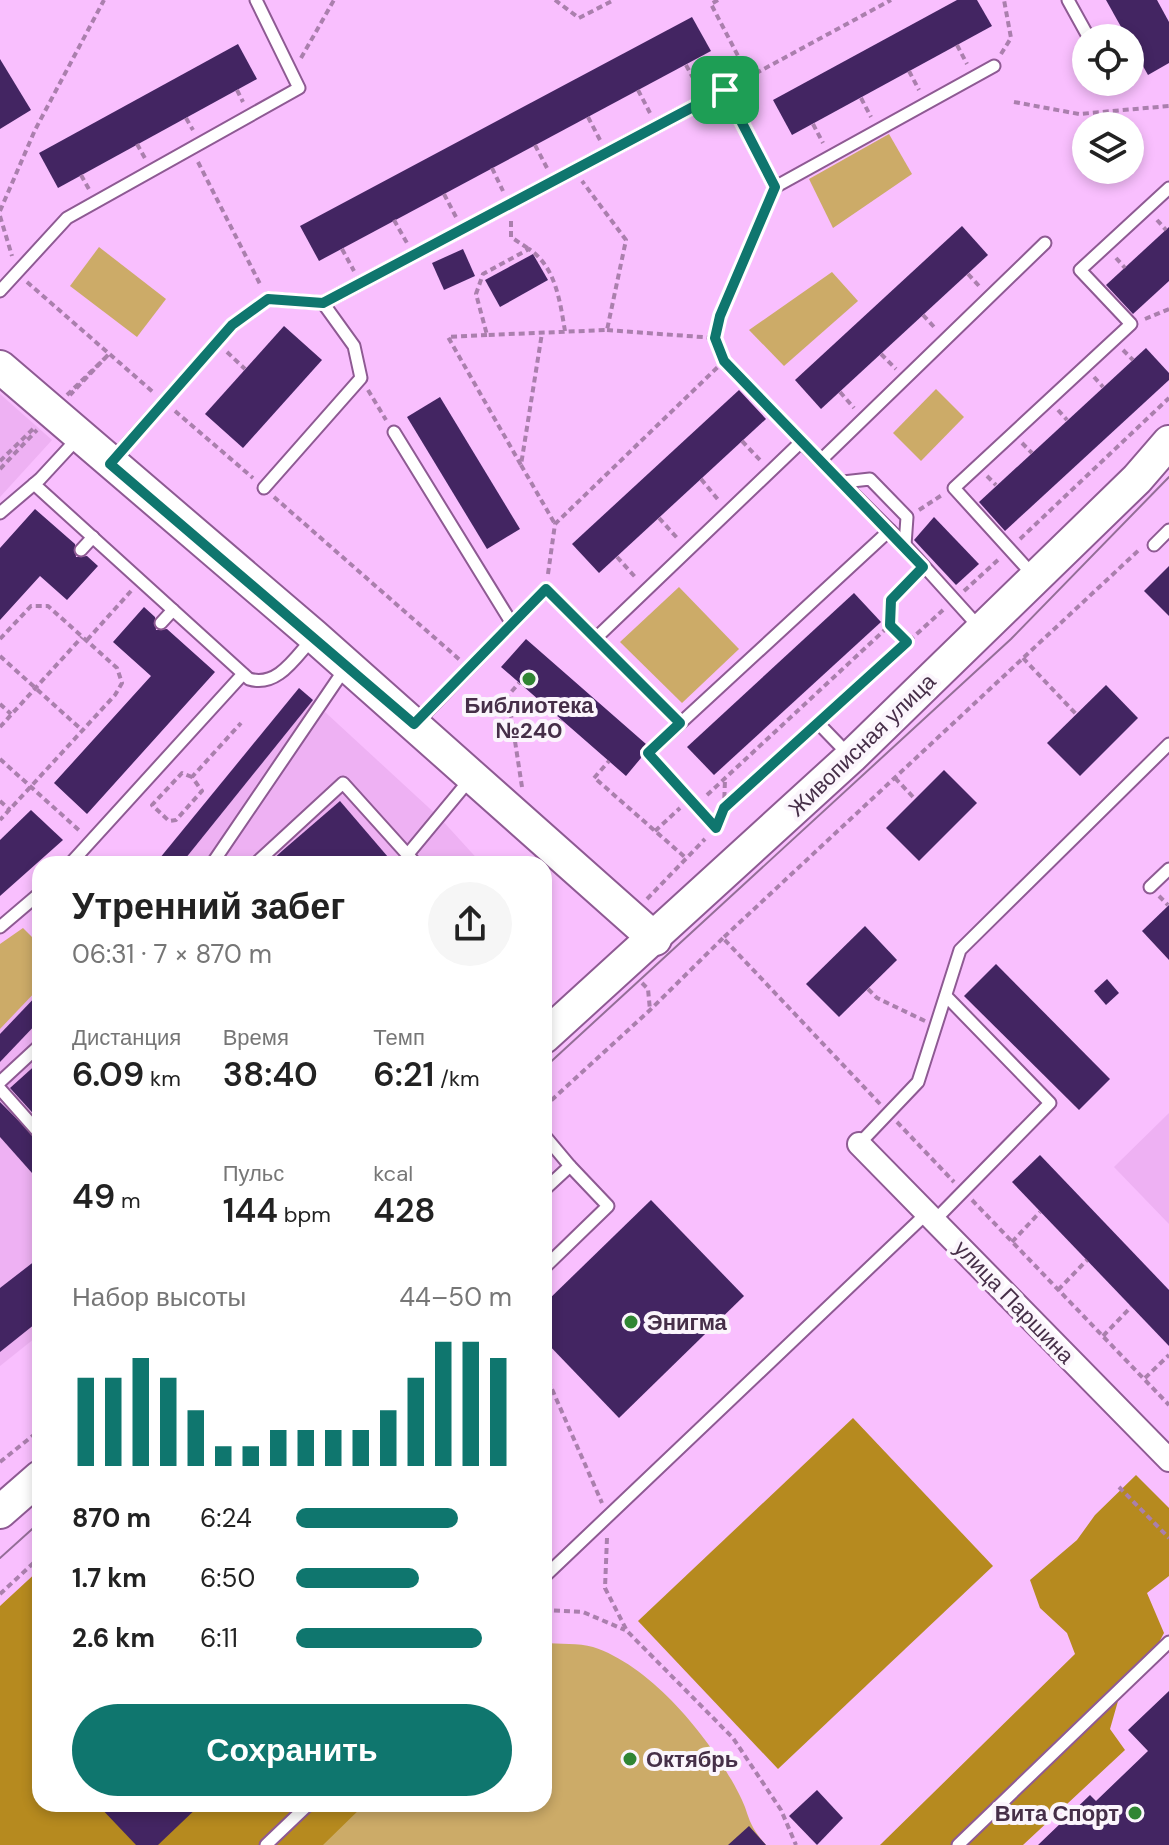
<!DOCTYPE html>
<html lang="ru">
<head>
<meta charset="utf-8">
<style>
	:root { --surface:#fff; --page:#f6f6f6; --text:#222; --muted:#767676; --accent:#0f766e }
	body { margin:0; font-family:"DM Sans",sans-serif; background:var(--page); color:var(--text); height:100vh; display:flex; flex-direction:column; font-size:30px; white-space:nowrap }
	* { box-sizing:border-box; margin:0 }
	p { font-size:26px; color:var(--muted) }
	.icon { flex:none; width:44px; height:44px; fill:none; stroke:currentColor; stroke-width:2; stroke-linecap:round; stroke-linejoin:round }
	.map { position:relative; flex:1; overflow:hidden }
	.details { position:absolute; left:32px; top:856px; width:520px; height:956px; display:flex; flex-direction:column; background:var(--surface); border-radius:24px; box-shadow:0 4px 12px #0003 }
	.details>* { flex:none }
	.controls { position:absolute; left:1072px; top:24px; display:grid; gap:16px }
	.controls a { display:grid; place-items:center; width:72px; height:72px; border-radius:50%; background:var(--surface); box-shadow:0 4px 12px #0003; font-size:40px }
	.pin { position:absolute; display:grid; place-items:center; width:68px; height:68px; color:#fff; margin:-34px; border-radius:16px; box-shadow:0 4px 12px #0006 }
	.round { display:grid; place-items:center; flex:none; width:84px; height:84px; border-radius:42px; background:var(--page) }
	.headline { display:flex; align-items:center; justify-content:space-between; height:136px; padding:0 40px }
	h1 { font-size:36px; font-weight:600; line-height:60px }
	.stats { display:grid; grid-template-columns:repeat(3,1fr); gap:12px; height:136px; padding:8px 40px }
	.stats div { display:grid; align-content:center }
	.stats b { font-size:34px; font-weight:600 }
	.stats small { font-size:22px; font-weight:400 }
	.stats p { font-size:22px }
	.chart { height:224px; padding:16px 40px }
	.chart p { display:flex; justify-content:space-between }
	.chart svg { width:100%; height:144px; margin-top:8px; stroke:var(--accent); stroke-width:6 }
	.action { display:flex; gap:16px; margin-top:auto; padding:16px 40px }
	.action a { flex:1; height:92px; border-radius:48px; background:var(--accent); color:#fff; font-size:32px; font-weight:600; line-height:92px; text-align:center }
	ul { padding:0 40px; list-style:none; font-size:26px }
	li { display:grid; grid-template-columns:128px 96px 1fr; align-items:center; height:60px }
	li i { height:20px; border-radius:10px; background:var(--accent) }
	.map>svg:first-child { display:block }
</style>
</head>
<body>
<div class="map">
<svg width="1169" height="1845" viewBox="0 0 1169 1845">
	<rect width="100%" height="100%" fill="#f9bffe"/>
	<g fill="#eeb1f3">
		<path d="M0,394L52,440L0,497Z"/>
		<path d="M299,688L440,818L482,864H155Z"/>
		<path d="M40,987V1334L0,1366V1029Z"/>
		<path d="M1169,1113V1224L1114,1167Z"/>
	</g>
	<g fill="#ccab68">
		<path d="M889,134L912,174L833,228L809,179Z"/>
		<path d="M99,247L166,299L137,337L70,286Z"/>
		<path d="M832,272L858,301L784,366L749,330Z"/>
		<path d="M936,389L964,417L921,461L893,433Z"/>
		<path d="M679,587L739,649L682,703L620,642Z"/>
		<path d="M23,928L40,945V987L0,1029V944Z"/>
		<path d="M544,1643C559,1644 579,1643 593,1647C652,1666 711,1739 738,1792C751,1816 745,1821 766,1845H307L350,1804H544Z"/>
	</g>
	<g fill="#b68a1f">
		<path d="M853,1418L993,1566L778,1769L638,1621Z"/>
		<path d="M1136,1475L1169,1508V1576L1147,1593L1164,1633L1139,1680L1118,1701L1110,1729L1125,1750L1023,1845H880L1075,1654L1067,1633L1040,1608L1030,1580L1077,1540L1095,1515Z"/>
		<path d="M40,1569V1804H365L323,1845H0V1606Z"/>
	</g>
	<g fill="#432562">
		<path d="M957,0H977L992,26L792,135L773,100Z"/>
		<path d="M1106,0H1157L1169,22V63L1148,75Z"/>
		<path d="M692,17L711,51L319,261L300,226Z"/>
		<path d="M238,44L257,79L58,188L39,153Z"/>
		<path d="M0,59L31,110L0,129Z"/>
		<path d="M962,226L988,255L821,409L795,380Z"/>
		<path d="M1169,227V281L1133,314L1106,285Z"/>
		<path d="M463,249L475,276L444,290L432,263Z"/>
		<path d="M533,254L548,280L500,307L485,280Z"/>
		<path d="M284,326L322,360L243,448L205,414Z"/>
		<path d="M1146,348L1169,373V380L1005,531L979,502Z"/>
		<path d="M739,390L766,419L599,573L572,544Z"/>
		<path d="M440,397L520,529L487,549L407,417Z"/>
		<path d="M35,509L75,544L76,557L87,556L98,566L67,600L40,576L0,620V548Z"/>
		<path d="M934,517L979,564L956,585L914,540Z"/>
		<path d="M1169,566V616L1144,591Z"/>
		<path d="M854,593L881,622L714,775L687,747Z"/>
		<path d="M144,607L155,617L156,630L167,629L215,672L87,814L54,783L151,676L113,642Z"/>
		<path d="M526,639L646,744L640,751L641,758L626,776L501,667Z"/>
		<path d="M1106,685L1138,718L1080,776L1047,743Z"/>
		<path d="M299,688L313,700L181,864H155Z"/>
		<path d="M944,770L977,803L919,861L886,828Z"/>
		<path d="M340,801L394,864H268L282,851Z"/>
		<path d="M31,810L63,840L0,896V840Z"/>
		<path d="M1169,905V960L1142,931Z"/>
		<path d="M865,926L897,960L839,1017L806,984Z"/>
		<path d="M996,964L1110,1079L1079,1110L964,996Z"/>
		<path d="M1107,979L1119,993L1106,1005L1094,991Z"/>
		<path d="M40,992V1020L0,1062V1034Z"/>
		<path d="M40,1061V1121L10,1088Z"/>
		<path d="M0,1102L40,1142V1182L0,1137Z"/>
		<path d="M1040,1155L1169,1290V1346L1012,1182Z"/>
		<path d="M651,1200L744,1296L619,1418L544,1340V1304Z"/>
		<path d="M40,1257V1320L0,1352V1288Z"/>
		<path d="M1169,1691V1845H1038L1090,1795L1096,1801L1148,1751L1128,1730Z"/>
		<path d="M817,1790L843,1818L817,1845L789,1816Z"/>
		<path d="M97,1804H201L158,1845H136Z"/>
		<path d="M749,1826L766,1845H728Z"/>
	</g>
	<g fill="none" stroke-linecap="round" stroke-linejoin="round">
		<defs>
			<g id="lane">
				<path d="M1068,0L1089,38"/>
				<path d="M0,291L67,218L299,88L256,0"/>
				<path d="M394,432L511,622"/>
				<path d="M113,460L232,325L268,299L323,303L725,90L775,187L994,66"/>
				<path d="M821,460L1045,243"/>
				<path d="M843,482L870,479L907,517L905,545"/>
				<path d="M34,484L249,679C278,688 296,656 314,637"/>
				<path d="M264,488L361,378L354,346L323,303"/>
				<path d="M0,513L40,479L77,439"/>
				<path d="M1154,545L1169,530"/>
				<path d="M81,550L93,537"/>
				<path d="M1033,575L954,488L1131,324L1080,270L1169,188"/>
				<path d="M161,623L173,610"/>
				<path d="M415,724L546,589L596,638L801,442L905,545L979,627"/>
				<path d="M819,724L849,755"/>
				<path d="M716,828L648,753L890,530"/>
				<path d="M408,854L471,778"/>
				<path d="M214,861L346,667"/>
				<path d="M70,864L243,674"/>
				<path d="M255,864L343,783L416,864"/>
				<path d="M1150,887L1169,869"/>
				<path d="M0,927L40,893"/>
				<path d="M0,1082L40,1045"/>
				<path d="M0,1089L40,1134"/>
				<path d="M544,1135L570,1166"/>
				<path d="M859,1144L918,1082L960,950L1169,744"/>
				<path d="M544,1190L570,1166L608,1206L544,1268"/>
				<path d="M934,1221L1050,1103L946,996"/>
				<path d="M544,1577L927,1213"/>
				<path d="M266,1845L309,1804"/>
				<path d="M958,1845L1169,1642"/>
			</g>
			<path id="street" d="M859,1144L1169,1460"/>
			<g id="secondary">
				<path d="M0,367L314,636L655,939"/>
				<path d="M544,1037L851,757L1137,479L1169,442"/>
				<path d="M0,1512L40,1477"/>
			</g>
		</defs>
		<use href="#lane" stroke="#8e5a93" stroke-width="15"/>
		<use href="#street" stroke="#8e5a93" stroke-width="26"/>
		<use href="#secondary" stroke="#8e5a93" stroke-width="36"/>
		<g stroke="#aa7fad" stroke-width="4" stroke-dasharray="6 4" stroke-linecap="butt">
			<path d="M555,0L579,18L614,0"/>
			<path d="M718,0L711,4L749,77"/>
			<path d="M957,45L967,64"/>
			<path d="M1001,54L1011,38L1004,0"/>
			<path d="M301,58L334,0"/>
			<path d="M686,65L698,87"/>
			<path d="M909,71L919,90"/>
			<path d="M738,83L891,0"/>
			<path d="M237,90L243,102"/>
			<path d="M638,90L650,113"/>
			<path d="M861,98L871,117"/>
			<path d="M1014,102L1079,114L1169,106"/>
			<path d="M588,117L600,140"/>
			<path d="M186,118L193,130"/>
			<path d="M813,124L823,143"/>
			<path d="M137,144L146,160"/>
			<path d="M535,145L547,168"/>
			<path d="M198,162L261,286"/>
			<path d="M492,168L503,191"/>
			<path d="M81,175L90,191"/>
			<path d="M444,194L456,217"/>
			<path d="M770,200L720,316L715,338L724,361L791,432"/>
			<path d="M0,211L35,130L104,0"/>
			<path d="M0,216L12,256"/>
			<path d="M394,220L407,243"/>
			<path d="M1157,220L1166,230"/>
			<path d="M511,221V237L529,249"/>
			<path d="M342,249L354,271"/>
			<path d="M1116,258L1125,268"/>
			<path d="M968,274L980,287"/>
			<path d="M27,282L153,392"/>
			<path d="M923,315L935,328"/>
			<path d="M1145,319L1169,309"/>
			<path d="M607,330L715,338"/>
			<path d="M565,331C560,302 556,267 529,249L483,274L476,294L487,335L607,330L626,240L582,181"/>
			<path d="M487,335L448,337L521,465L542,333"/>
			<path d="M1123,350L1133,360"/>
			<path d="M227,352L245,369"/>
			<path d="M881,354L896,369"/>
			<path d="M1094,377L1103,387"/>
			<path d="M368,390L386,420"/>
			<path d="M840,392L854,408"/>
			<path d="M67,395L109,354L70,395"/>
			<path d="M1058,410L1067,420"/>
			<path d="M175,411L253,478"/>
			<path d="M742,441L760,460"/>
			<path d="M1022,443L1032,453"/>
			<path d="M0,461L33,429"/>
			<path d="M521,465L555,524"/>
			<path d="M0,469L37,430"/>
			<path d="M987,476L996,485"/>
			<path d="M701,479L720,502"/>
			<path d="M274,497L460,660"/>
			<path d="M919,510L942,495"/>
			<path d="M659,518L679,540"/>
			<path d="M1020,539L1169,398"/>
			<path d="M617,557L637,579"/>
			<path d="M548,574L555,524L724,361"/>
			<path d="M964,591L999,559"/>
			<path d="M890,625L907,642"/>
			<path d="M0,639L31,606H48L117,668L122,683L115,695L0,820"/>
			<path d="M87,640L131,591"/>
			<path d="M606,648L670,713"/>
			<path d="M0,656L83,731"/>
			<path d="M1023,658L1076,714"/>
			<path d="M505,699L519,683"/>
			<path d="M509,702L522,787"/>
			<path d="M0,704L11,714"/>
			<path d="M828,715L943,610"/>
			<path d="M0,727L82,637"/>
			<path d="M547,736L561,720"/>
			<path d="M0,759L81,832"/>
			<path d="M192,777L182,773L152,805L169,821L176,820L202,791L192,777L241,723"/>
			<path d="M594,778L609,761"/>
			<path d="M895,778L915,799"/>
			<path d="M597,780L687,859"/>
			<path d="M707,795L890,625L891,600L913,577"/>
			<path d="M0,801L10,810"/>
			<path d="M724,808L725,779"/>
			<path d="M722,812L810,732"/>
			<path d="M655,831L680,808"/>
			<path d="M1159,896L1168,905"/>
			<path d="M647,899L705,839"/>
			<path d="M642,983L648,989L650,1010"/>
			<path d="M868,989L877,998L925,1021"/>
			<path d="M880,1104L723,938L1140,549"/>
			<path d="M544,1107L650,1010L723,938"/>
			<path d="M897,1122L954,1182"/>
			<path d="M972,1200L1169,1405"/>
			<path d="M1012,1242L1040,1212"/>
			<path d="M1058,1290L1087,1260"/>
			<path d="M1103,1336L1131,1307"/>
			<path d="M544,1371L602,1503"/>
			<path d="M1145,1378L1169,1355"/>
			<path d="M0,1462L40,1430"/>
			<path d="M1119,1487L1169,1538"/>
			<path d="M607,1538L605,1588L627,1631L733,1738L781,1810L796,1845"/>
			<path d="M0,1594L40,1557"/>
			<path d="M544,1610L583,1612L625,1630"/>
		</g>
		<use href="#lane" stroke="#fff" stroke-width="11"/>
		<use href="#street" stroke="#fff" stroke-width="22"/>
		<use href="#secondary" stroke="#fff" stroke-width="32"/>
		<g stroke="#946e97" stroke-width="2">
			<path d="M544,1068L1011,639L1169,477"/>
			<path d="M0,1558L40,1522"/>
		</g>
	</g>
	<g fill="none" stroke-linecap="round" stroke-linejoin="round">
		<defs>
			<path id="route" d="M725,90L775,187L720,316L715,338L724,361L923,567L891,600L890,625L907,642L724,808L716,828L648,753L680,723L546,589L414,724L110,464L232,325L268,299L323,303Z"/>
		</defs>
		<use href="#route" stroke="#fff" stroke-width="16"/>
		<use href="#route" stroke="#0f766e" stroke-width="10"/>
	</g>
	<g fill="#308533" stroke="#fbf5fc" stroke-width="3">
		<circle cx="529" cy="679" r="8"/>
		<circle cx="631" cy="1322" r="8"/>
		<circle cx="630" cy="1759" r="8"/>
		<circle cx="1135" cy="1813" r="8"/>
	</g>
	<g text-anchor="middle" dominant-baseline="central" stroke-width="8" stroke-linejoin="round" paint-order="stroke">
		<g font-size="22" font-weight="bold" fill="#462f48" stroke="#fbf5fc" text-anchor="start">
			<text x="529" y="705" text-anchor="middle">Библиотека<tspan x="529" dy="25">№240</tspan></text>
			<text x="647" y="1322">Энигма</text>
			<text x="646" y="1759">Октябрь</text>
			<text x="1119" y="1813" text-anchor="end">Вита Спорт</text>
		</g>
		<g font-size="22" fill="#462f48" stroke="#fbf5fc">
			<text transform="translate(862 745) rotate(-44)">Живописная улица</text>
			<text transform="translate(1014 1302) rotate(46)">улица Паршина</text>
		</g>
	</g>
</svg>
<div class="controls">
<a><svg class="icon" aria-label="locate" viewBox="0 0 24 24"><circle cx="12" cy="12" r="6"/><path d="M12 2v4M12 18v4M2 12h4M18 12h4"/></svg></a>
<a><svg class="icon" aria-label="layers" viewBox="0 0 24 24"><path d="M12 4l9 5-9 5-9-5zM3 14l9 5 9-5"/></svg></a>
</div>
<div class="pin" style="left:725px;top:90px;background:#1e9e55"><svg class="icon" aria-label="arrive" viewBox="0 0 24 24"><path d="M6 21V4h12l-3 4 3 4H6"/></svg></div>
<section class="details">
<div class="headline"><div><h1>Утренний забег</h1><p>06:31 · 7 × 870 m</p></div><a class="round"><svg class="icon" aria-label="share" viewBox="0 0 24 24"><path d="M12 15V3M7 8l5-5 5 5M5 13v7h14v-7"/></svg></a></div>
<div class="stats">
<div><p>Дистанция</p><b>6.09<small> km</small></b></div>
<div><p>Время</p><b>38:40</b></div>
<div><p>Темп</p><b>6:21<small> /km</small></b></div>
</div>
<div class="stats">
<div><b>49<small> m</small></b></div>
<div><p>Пульс</p><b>144<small> bpm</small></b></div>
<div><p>kcal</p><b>428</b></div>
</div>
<div class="chart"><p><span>Набор высоты</span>44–50 m</p>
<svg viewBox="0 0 160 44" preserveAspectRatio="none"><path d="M5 44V17M15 44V17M25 44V11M35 44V17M45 44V27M55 44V38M65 44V38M75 44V33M85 44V33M95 44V33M105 44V33M115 44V27M125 44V17M135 44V6M145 44V6M155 44V11"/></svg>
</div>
<ul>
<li><b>870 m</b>6:24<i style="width:75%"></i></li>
<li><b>1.7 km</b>6:50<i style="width:57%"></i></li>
<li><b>2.6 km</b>6:11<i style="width:86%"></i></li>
</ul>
<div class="action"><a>Сохранить</a></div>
</section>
</div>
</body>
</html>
